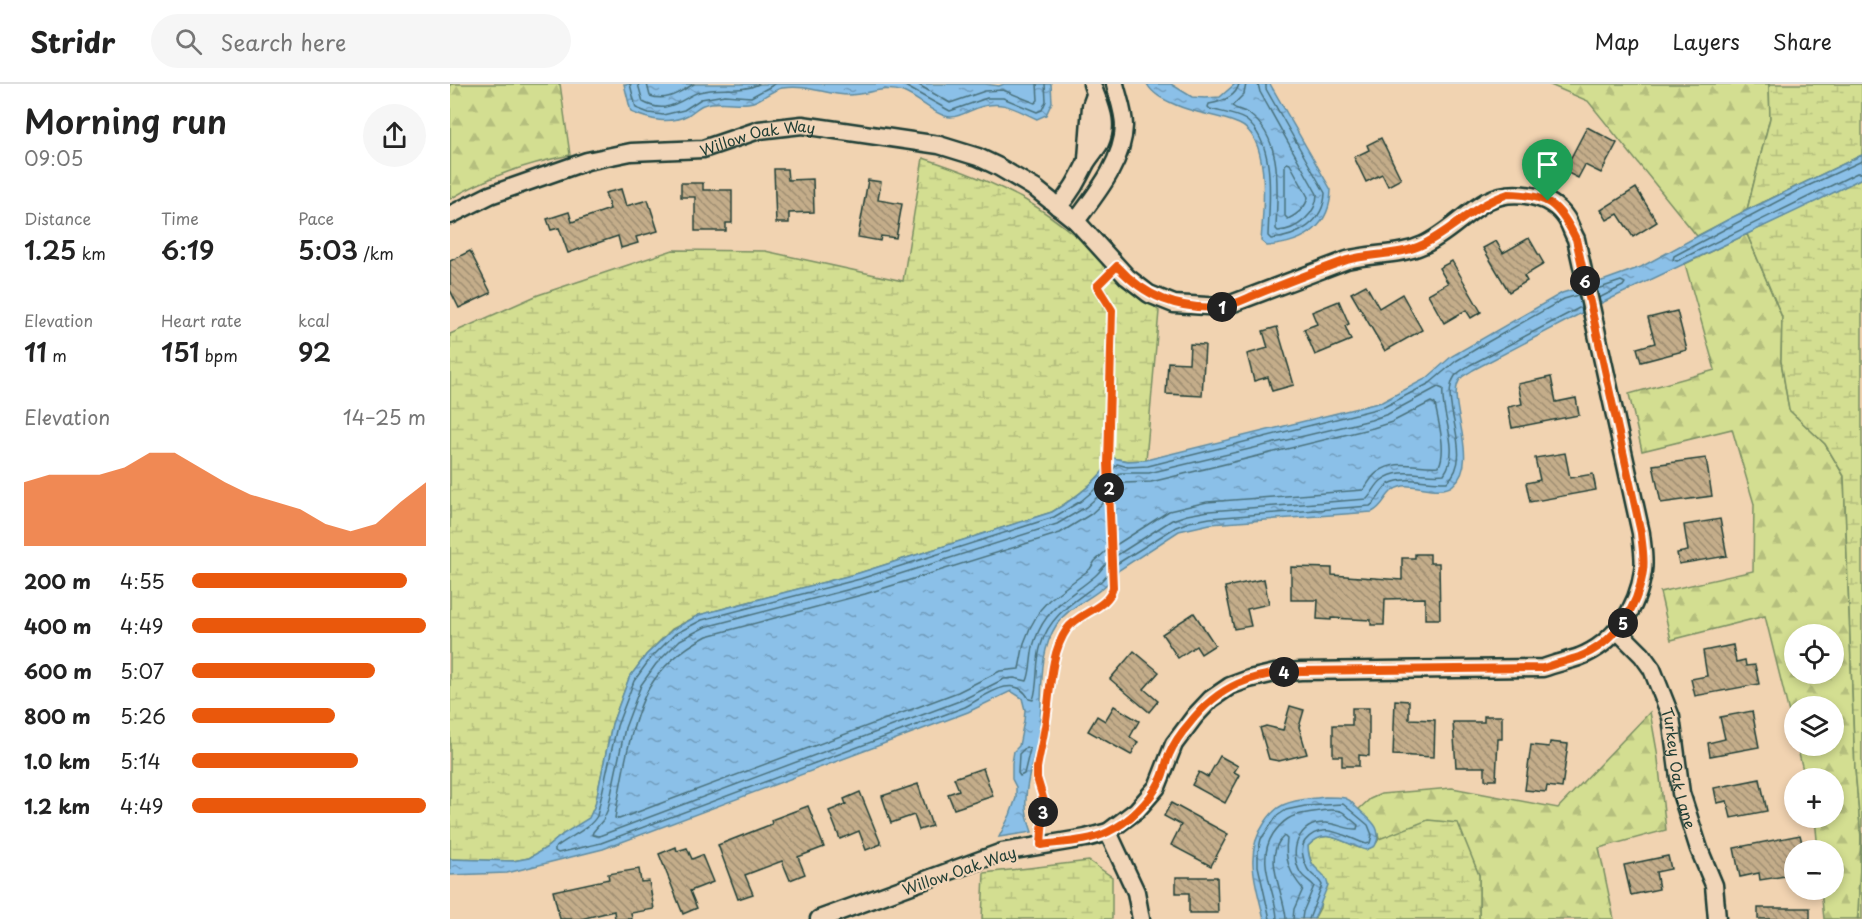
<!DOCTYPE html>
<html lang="en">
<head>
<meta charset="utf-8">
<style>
	:root { --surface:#fff; --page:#f6f6f6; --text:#222; --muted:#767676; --line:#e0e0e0; --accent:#ea580c }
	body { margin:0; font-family:"Playpen Sans",sans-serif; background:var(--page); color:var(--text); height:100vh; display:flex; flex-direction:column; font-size:22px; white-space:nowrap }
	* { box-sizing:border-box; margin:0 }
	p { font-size:20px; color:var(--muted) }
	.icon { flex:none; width:33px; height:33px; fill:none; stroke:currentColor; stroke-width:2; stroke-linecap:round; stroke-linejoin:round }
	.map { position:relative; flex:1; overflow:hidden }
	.details { display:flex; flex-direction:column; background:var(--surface); width:450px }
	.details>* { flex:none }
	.buttons { position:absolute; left:1334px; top:540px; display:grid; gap:12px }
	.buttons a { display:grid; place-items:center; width:60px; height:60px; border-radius:50%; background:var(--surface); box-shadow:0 3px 9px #0003; font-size:30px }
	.pin { position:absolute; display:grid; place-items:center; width:51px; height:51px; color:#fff; margin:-62px -26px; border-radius:50% 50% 50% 0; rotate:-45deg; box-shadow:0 0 6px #0007 }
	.pin .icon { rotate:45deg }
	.km { position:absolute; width:30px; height:30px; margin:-15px; border-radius:50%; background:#222; color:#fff; font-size:16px; line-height:30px; text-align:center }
	.round { display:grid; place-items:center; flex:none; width:63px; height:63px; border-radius:32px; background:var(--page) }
	.headline { display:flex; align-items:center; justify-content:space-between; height:102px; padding:0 24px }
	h1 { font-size:33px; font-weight:600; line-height:45px }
	.figures { display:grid; grid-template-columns:repeat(3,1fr); gap:9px; height:102px; padding:6px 24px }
	.figures div { display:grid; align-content:center }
	.figures b { font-size:26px; font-weight:600 }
	.figures small { font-size:16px; font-weight:400 }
	.figures p { font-size:16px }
	.chart { height:168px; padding:12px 24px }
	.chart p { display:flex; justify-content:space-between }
	.chart svg { width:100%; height:108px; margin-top:6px; fill:var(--accent); opacity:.7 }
	ul { padding:0 24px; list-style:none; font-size:20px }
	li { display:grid; grid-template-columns:96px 72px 1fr; align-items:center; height:45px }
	li i { height:15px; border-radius:8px; background:var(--accent) }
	header { display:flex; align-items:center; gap:36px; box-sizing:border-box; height:84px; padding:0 30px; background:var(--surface); border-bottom:2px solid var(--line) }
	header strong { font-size:28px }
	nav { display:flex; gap:33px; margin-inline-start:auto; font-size:21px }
	.search { width:420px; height:54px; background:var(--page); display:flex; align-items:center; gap:15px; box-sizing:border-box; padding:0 21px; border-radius:33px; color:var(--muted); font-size:22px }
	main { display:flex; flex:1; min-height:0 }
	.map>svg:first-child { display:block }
</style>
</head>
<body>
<header>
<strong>Stridr</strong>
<div class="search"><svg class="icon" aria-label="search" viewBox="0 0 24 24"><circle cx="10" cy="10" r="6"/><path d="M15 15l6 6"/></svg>Search here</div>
<nav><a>Map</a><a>Layers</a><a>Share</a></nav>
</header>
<main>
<section class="details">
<div class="headline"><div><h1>Morning run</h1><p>09:05</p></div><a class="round"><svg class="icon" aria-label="share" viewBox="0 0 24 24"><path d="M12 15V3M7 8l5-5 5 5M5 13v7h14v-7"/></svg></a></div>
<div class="figures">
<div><p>Distance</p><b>1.25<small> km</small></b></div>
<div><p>Time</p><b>6:19</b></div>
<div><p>Pace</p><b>5:03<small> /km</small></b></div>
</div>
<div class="figures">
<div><p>Elevation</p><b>11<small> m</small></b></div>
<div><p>Heart rate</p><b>151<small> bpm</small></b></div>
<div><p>kcal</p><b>92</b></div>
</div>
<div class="chart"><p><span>Elevation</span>14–25 m</p>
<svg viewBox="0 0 160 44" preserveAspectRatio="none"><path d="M0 44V18L10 15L20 15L30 15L40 12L50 6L60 6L70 12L80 18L90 23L100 26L110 29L120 35L130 38L140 35L150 26L160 18V44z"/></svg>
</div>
<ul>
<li><b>200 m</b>4:55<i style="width:92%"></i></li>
<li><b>400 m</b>4:49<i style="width:100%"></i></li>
<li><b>600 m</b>5:07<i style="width:78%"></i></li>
<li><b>800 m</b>5:26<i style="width:61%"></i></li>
<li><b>1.0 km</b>5:14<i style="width:71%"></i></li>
<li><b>1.2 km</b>4:49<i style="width:100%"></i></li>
</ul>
</section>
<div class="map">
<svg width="1412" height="835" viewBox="0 0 1412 835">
	<defs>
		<pattern id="forest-firs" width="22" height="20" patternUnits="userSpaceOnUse" patternTransform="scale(1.5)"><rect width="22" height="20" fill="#d3de91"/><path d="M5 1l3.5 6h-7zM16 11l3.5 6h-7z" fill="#b5bf7e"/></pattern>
		<pattern id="wetland-marsh" width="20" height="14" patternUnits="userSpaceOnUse" patternTransform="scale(1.5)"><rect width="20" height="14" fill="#d3de91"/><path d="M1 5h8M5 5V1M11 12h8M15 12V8" fill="none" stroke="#b5bf7e"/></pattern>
		<pattern id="water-ripples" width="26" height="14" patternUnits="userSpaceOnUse" patternTransform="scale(1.5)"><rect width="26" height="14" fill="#8bc0e8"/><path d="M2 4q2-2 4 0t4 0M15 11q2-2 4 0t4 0" fill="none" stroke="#719dbd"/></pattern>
		<pattern id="building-back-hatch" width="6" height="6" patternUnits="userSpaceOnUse" patternTransform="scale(1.5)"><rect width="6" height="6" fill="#c4ad8a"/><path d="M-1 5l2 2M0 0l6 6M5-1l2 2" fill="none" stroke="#9f8e72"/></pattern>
	</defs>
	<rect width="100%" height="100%" fill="#f1d3b1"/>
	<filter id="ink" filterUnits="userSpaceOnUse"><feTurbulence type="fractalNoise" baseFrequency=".0167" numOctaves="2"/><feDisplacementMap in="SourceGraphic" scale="12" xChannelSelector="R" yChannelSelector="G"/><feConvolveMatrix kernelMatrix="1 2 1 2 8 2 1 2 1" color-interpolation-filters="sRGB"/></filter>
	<g filter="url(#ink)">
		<g fill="url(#forest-firs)" stroke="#798e62" stroke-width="1.5" fill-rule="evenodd">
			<path d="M0,0H110L120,71C76,80 39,92 0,115Z"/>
			<path d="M1098,0H1319L1320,34L1297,126L1247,152L1138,17Z"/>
			<path d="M1297,150L1332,233L1331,277L1339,326L1375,360L1394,392L1405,685L1411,753L1408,835H1374L1371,806H1383V766H1368L1365,734H1383V694H1355L1347,662H1383V622H1344V649L1315,532L1221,556L1210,508L1303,487L1304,420L1282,345L1192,367L1179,310L1265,286L1235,180ZM1344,550H1383V590H1344Z"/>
			<path d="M1200,628L1207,667L1216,746L1149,764L1164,835H1029V791L945,750L929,755L928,750L909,725L920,715L931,710L1002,704L1108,724Z"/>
		</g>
		<g fill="url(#wetland-marsh)" stroke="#798e62" stroke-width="1.5">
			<path d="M1319,0H1412V71L1297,126L1320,34Z"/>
			<path d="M473,74C508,85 542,98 575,116C625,145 666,189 709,227L696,376L678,377L663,374C647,398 627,413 602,428L409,489L249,531L222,545L196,571L179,594L162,640L145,721L139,735L113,750L96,764L79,774L63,777L0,775V250L88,211L223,166L315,167L453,197Z"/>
			<path d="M1412,94V835H1408L1411,753L1405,685L1394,392L1375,360L1339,326L1331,277L1332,233L1297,150Z"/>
			<path d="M978,736L1008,739L1029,791V835H864L870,824L874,792C863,783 859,777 858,762C885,732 913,786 929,755Z"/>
			<path d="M639,777L662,793V835H532L534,789Z"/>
		</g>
		<g fill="url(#water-ripples)" stroke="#608ca0" stroke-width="1.5">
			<path d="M174,0H535L549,2L554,0H601L602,18L596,31L587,35C565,25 552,15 527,24C519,27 509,33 501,33C487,33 467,13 453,8C434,1 417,11 399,11C375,11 359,0 332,4C322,6 313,15 303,18C290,22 270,15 253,21C248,23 243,28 238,31C219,41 200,36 181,28Z"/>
			<path d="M697,0H721L742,13L755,14L770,13L785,0H820L881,106C880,145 851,159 817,162L811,157C813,128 822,54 789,40C769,31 746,30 726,21C715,16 703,11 697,0Z"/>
			<path d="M1412,71V94L1369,116L1141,224L1023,286C1019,289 1014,291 1011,294C993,314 1033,376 1003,401C992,411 966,400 953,402C934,406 937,421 922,428L760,440L729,447L669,486C664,491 662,495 657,500C642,515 619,522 607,540C586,572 594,612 589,648C586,671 576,693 576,716C575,727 578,737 582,748L549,753L560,731L566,714V703L562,695V679L564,667L569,662L574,637L575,626L572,614L561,607L518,628L153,765L57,789L0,791V775L63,777L79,774L96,764L113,750L139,734L145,721L162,640L179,594L196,571L222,546L249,531L409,489L602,428C627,413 647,398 663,374L678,377L696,376L932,318L977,294L1002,272L1112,209L1155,196L1191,183L1281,134Z"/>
			<path d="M875,713C882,713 889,713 895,714C901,716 902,719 906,723C918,735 935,743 925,762L916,766C895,761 877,741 858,762C859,790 874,783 878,801L864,835H814C807,802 793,771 814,740C819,732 824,725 833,721C846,715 862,715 875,713Z"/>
		</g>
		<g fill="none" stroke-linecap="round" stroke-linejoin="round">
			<g stroke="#4a717c" stroke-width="1.5">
				<path d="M180,0L186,24L199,29L213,31L234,26L251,15L275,11L301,13L325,0"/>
				<path d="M188,0L193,18C200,22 207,24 215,23C231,20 237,12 249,8C269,2 291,9 309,0"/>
				<path d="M197,0L200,12C218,18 229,8 244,0"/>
				<path d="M444,0L455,2L500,27L537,14H553L587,28L592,26L596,17L595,0"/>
				<path d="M467,0L500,19L535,7L553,6L585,19L588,16L587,0"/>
				<path d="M789,0C786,13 771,18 759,20L758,23L760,25C770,28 787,30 796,36C827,61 819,117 818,152L821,155C848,153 874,138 875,109L816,5V0"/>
				<path d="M796,0L794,10L782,22C787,26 794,26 799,30C834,55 827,107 826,145L828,147C847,146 867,130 867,110L810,8L808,0"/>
				<path d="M1412,77L1349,106L1224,172L1223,176L1227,177L1407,89H1412"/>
				<path d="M837,79L840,80L858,113C856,124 848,130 838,135L835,132V81Z"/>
				<path d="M1147,205L1171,197L1175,199L1173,202L1149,214"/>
				<path d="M1128,211L1114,215L1036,259L1006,277L980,299L934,323L698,382L678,383L667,380L656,396L631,417L604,433L410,495L252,536L225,550L200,575L184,597L167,642L147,732C139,746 118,753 105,764V767L108,769L151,759L515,623C534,613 565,587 579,615L583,616C589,600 585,578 591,561C600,530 626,517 650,498C656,493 659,487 665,481L726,443L739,438L760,434L920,422C929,417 930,405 939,400C956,391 979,399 997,398C1027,371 987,319 1005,292C1008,288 1016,284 1020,281L1131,223"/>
				<path d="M988,303L993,305C990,332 1012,365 994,390C974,393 950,382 932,396C926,400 923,409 917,415L759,427L737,431L722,436L661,475C654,481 651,487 645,492C619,514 597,522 585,556C580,569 582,585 577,597L564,594L554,595L512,616L149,752L142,751L143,748L153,736L158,725L175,644L191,601L206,580L230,556L255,543L412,502L607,440L636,423L661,401L670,389H699L921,336L938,330Z"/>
				<path d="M981,318L985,320C988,337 997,366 989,382C967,384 947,374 928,388C921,392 918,401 913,406L757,418L719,427L655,468L645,477L640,485L599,516L590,526L580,544L574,559L569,585L550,587L508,608L169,735L165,734C171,697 181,635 199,604C213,580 234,564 257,552L415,510L610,449L641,430L674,399L701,398L923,344L942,338Z"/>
				<path d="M576,663L580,665L574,690L570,692L568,689L569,670Z"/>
				<path d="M820,835L808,782V768L811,755L827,732L836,726L855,722L893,720L918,741L922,751L920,759L916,760C897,754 872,735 855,757C850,764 853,776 857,784C860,791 869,794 872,801L859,835"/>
				<path d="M827,835C826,806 805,778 823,750C833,736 841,731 857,729C866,728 886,723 894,729C898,733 903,737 908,741L907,745C897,746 886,739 875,739C847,739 839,768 850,788C853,794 860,797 864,802L853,828L852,835"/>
				<path d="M836,835C835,810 811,772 834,752L837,755C834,775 840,790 853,805L844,825L843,835"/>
			</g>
		</g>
		<g fill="url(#building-back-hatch)" stroke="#1f3d34" stroke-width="1.5">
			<path d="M1137,43L1167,59L1151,89L1135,81L1128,94L1114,87Z"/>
			<path d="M931,54L951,95L938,102L932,90L916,98L904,73L919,66L917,61Z"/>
			<path d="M324,85H337L338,96L363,95L364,128L339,129V139H326Z"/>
			<path d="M418,96L431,98L428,116L452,120L446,154L431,152L430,157L408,153Z"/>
			<path d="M231,99H253V106H282V139H276V147H245V113H231Z"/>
			<path d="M1186,104L1207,138L1183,153L1168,130L1157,136L1151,126Z"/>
			<path d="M171,105L176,122L198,116L208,147L186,153L188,159L171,164L168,152L118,169L109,144L101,146L97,135L119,128L122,138L160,125L155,109Z"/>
			<path d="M1079,154L1094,180L1074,192L1077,197L1059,208L1033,164L1046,157L1053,169Z"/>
			<path d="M20,167L41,209L9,224L0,206V177Z"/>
			<path d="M1002,177L1031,228L1021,234L1016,226L994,239L978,210L998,199L989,184Z"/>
			<path d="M916,201L929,224L952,210L972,246L935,267L901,209Z"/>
			<path d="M889,217L899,240L895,242L901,256L865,271L854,245L867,240L862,228Z"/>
			<path d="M1227,227L1237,266L1191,278L1187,264L1205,259L1198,234Z"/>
			<path d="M827,243L844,301L822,307L818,293L804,297L797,270L818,264L813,247Z"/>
			<path d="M740,260L755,261L752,312L716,310L718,278L739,279Z"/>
			<path d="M1101,293L1106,318L1126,314L1129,331L1062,344L1058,323L1072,320L1068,300Z"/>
			<path d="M1115,369L1120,394L1143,390L1146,406L1080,418L1076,399L1090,396L1085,374Z"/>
			<path d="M1256,374L1262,412L1211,419L1203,381Z"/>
			<path d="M1270,435L1277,472L1229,480L1227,469L1238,467L1234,441Z"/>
			<path d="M965,470H980V479H989L990,535H975V514L935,515L934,541H921V536L881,534V536L867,535L868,516H841V483L882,484V491L952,496V474H965Z"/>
			<path d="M814,495L819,520L797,525L801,542L784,545L775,503Z"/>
			<path d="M744,529L765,561L751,570L746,562L728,574L712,550Z"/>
			<path d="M1283,561L1286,578L1295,576L1296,582L1305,581L1309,600L1245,612L1241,595L1257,592L1253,567Z"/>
			<path d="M684,567L709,588L694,605L708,617L699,628L660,595Z"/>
			<path d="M945,616L959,617V635L985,636L984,673L943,671Z"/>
			<path d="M664,622L689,637L680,653L688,658L681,671L638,647L647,632L655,637Z"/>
			<path d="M840,622L854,626L849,643L857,670L829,677L819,675L810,644L816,642L833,646Z"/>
			<path d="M902,624H919V672L909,671V682H892V672H883V641H902Z"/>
			<path d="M1302,627L1309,663L1260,672L1258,659L1275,655L1270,633Z"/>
			<path d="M1034,632H1052V655H1048L1046,696H1035V683H1006L1003,638H1034Z"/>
			<path d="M1100,658L1118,660L1112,704L1097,702L1096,708L1075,706L1081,661L1099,663Z"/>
			<path d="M770,672L788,682L784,688L790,691L775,719L742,701L749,688L758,693Z"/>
			<path d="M533,684L543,712L504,725L498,710L509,706L504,694Z"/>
			<path d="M1310,695L1317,727L1281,734L1277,717L1267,719L1264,704Z"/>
			<path d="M468,700L482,742L469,746L464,731L441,739L432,712Z"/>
			<path d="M410,708L431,760L416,766L409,747L390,755L379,727L396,720L394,715Z"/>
			<path d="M721,719L778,750L761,782L721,761L731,741L714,732Z"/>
			<path d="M358,722L374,763L348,773L355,790L340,796L332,777L295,791L303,810L288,815L268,761L322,740L321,736Z"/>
			<path d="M1350,751L1354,766H1344V777L1339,778L1342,791L1310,796L1309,789L1290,793L1284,764Z"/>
			<path d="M226,763L227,767L237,764L242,775L252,771L263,798L240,807L247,824L233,830L209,770Z"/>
			<path d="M1218,772L1221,785L1206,788L1209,805L1181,811L1174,781Z"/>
			<path d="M189,785L191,798L199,797L204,825L181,829L182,835H165L164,827L131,835H110L103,807L159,795L158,790Z"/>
			<path d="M726,793H767L768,829H739V809H726Z"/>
			<rect x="1308" y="824" width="52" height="11"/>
		</g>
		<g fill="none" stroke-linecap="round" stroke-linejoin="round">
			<defs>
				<g id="minor">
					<path d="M637,75L641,22L645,11"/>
					<path d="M608,123C621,109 628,95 636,79C640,72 646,66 650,59C660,37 648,20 642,0"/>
					<path id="s1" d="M0,131L40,111L137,77L181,68L253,65L309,46L352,41L489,61L528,73L547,82L586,105L626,137L677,193L699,210L724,220L773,223L897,176C922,169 949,172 973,161C997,150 1014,130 1037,117C1062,104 1100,110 1116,134C1120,140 1122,148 1126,155L1191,449C1192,461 1195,475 1193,487C1188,524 1165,559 1129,573C1117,577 1104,580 1093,584L851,587L825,589L799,595L780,602L761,615L745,632L724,660L707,703L687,726L658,748L636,754L552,768L369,835"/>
					<path d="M626,137C646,110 673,78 674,42C674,28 668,13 665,0"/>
					<path id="s2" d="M1167,546L1192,571L1202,585L1221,633L1231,709L1249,765L1264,801L1267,835"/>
					<path d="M658,748L686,808L691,835"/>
				</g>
			</defs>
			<use href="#minor" stroke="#1f3d34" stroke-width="21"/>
			<path stroke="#1f3d34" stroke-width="2" stroke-dasharray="4.5 4.5" stroke-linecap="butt" d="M591,748L594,717L587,684L603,587L610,560L617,546L625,537L659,515L663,503L658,379L662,226L647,202L657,192"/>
			<use href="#minor" stroke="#f1d5b8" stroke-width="16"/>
		</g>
	</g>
	<g fill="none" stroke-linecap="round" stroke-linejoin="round" filter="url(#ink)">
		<defs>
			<path id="route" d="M1058,110C1098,111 1108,119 1126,155L1191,449C1192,461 1195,475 1193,487C1188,524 1165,559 1129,573C1117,577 1104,580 1093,584L851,587C803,589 769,601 739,640C731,649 724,659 719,671C715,679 715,689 710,697C700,717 679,738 658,748C638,758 612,758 591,761L594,717L587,694V684C589,672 592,660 594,648C601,616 598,572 617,545C629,528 659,524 663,503L658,379L662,226L647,202L667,182C695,213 728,226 771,223C782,222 795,215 805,211C836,199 866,187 897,176C922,169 950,172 974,160C1005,144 1024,121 1058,110Z"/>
		</defs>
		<use href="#route" stroke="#fff" stroke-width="12"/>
		<use href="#route" stroke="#ea580c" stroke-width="8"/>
	</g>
	<g text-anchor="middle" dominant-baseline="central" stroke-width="4.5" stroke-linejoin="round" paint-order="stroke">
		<g font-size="15" fill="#1f3d34" stroke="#f1d5b8">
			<text stroke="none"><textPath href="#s1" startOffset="321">Willow Oak Way</textPath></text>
			<text stroke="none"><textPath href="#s2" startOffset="156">Turkey Oak Lane</textPath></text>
			<text transform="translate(509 786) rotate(-19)">Willow Oak Way</text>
		</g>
	</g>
</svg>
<div class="buttons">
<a><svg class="icon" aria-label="locate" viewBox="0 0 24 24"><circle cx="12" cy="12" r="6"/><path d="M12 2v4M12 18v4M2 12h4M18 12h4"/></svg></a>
<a><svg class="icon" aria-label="layers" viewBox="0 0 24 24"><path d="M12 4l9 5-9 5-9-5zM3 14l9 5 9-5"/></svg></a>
<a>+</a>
<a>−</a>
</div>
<div class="pin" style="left:1098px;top:117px;background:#1e9e55"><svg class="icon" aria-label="arrive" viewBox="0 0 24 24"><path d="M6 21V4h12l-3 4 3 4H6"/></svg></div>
<b class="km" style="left:772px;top:223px">1</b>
<b class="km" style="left:659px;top:404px">2</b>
<b class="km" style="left:593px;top:728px">3</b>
<b class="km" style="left:834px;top:588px">4</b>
<b class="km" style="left:1173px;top:539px">5</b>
<b class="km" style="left:1135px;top:197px">6</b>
</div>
</main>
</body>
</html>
